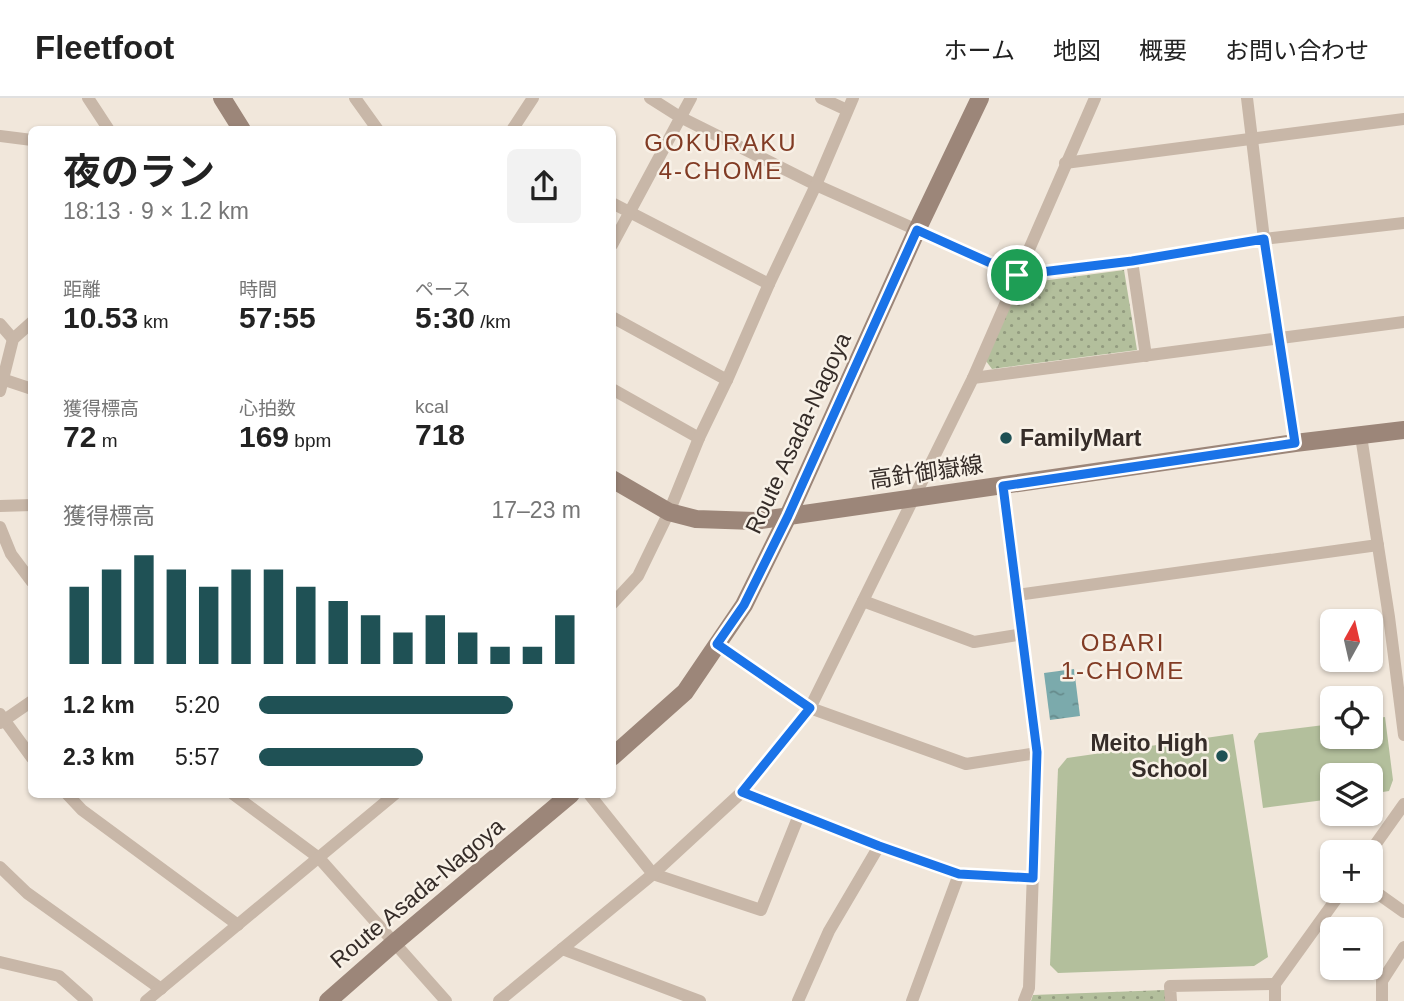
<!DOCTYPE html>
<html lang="ja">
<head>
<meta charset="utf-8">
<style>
	:root { --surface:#fff; --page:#f2f2f2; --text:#222; --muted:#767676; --line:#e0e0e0; --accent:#1f5155 }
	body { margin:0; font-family:Helvetica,"Noto Sans JP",sans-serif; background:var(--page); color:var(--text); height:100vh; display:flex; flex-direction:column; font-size:26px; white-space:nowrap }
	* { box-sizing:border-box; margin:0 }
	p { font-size:23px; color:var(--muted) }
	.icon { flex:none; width:38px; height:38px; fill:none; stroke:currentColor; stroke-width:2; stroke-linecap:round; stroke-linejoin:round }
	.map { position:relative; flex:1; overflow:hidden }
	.sheet { position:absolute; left:28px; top:28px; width:588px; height:672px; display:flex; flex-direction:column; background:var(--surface); border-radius:10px; box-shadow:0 2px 5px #0004 }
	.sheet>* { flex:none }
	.needle { width:46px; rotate:8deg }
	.buttons { position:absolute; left:1320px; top:511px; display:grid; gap:14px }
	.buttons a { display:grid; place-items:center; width:63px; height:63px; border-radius:10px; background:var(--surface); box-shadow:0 2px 5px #0004; font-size:35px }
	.pin { position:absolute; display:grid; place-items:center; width:60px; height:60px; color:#fff; margin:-30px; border:4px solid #fff; border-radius:50%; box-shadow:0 2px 7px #0007 }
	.round { display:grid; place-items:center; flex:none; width:74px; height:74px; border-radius:10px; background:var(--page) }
	.summary { display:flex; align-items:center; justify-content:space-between; height:119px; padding:0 35px }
	h1 { font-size:38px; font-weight:700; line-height:52px }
	.metrics { display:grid; grid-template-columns:repeat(3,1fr); gap:10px; height:119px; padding:7px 35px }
	.metrics div { display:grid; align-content:center }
	.metrics b { font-size:30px; font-weight:700 }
	.metrics small { font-size:19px; font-weight:400 }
	.metrics p { font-size:19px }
	.chart { height:196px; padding:14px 35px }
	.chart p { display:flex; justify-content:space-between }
	.chart svg { width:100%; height:126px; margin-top:7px; stroke:var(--accent); stroke-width:6 }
	ul { padding:0 35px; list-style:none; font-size:23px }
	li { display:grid; grid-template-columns:112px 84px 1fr; align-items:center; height:52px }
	li i { height:18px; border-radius:9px; background:var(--accent) }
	header { display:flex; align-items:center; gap:42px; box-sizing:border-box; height:98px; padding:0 35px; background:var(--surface); border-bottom:2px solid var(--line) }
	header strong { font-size:33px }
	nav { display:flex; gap:38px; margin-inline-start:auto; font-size:24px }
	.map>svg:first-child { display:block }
</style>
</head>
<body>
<header>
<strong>Fleetfoot</strong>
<nav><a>ホーム</a><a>地図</a><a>概要</a><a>お問い合わせ</a></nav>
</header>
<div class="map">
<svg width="1404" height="903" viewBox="0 0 1404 903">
	<defs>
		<pattern id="park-dots" width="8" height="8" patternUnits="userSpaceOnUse" patternTransform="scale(1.75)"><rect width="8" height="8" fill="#b3bf9c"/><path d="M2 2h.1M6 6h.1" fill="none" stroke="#929b7f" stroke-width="1.8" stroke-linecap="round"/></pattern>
		<pattern id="water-ripples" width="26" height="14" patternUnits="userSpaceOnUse" patternTransform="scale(1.75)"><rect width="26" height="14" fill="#7baaac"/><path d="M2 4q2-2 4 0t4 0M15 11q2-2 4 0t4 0" fill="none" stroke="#668b8c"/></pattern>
	</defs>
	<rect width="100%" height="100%" fill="#f1e7db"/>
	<g fill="url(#park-dots)">
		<path d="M1124,172L1137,252L992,271L986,263L1019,186Z"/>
		<path d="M1165,892V903H1031L1033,897Z"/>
	</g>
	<g fill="#b3bf9c">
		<path d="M1385,619L1393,682L1389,693L1370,696V677H1332V701L1263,710L1254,643L1259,635L1332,626V639H1370V621Z"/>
		<path d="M1233,636L1268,859L1254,868L1058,875L1050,867L1058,671L1067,660Z"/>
	</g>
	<path fill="url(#water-ripples)" d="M1074,571L1080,618L1050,622L1044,575Z"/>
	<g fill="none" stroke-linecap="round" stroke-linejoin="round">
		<g stroke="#c8b7a8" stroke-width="12">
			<path d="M88,0L109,32"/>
			<path d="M355,0L378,32"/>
			<path d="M650,0L680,19L816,87L1018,177L1132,163L1264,141L1404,125"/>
			<path d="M821,0L847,12"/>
			<path d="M1247,0L1264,141L1295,345"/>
			<path d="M512,32L533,0"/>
			<path d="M0,38L32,42"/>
			<path d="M1065,65L1404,21"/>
			<path d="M612,105L769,186"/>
			<path d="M612,147L691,0"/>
			<path d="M1132,163L1146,258"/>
			<path d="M612,219L727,282"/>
			<path d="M0,226L13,241"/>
			<path d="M973,280L1404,224"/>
			<path d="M2,281L32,291"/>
			<path d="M612,291L699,340"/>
			<path d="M0,293L13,241L32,224"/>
			<path d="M1361,338L1389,519L1404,637"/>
			<path d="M1003,388L1037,655L1029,890L1024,903"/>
			<path d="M0,408L32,407"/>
			<path d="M0,429L11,456L32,484"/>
			<path d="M1017,497L1378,447"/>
			<path d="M863,503L974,544L1023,536"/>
			<path d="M612,506L638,478L669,414L699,340L727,282L769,186L816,87L853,0"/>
			<path d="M717,546L810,610L966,666L1037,655"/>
			<path d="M0,616L32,660"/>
			<path d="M0,625L32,603"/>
			<path d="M742,694L879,748L959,776L1033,780"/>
			<path d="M67,696L82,712L238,827"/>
			<path d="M233,696L319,760L446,903"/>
			<path d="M589,696L653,776L761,812L799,717"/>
			<path d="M1370,754L1404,706"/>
			<path d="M0,769L27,795L161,891"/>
			<path d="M1370,790L1404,814"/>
			<path d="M562,851L700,903"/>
			<path d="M0,864L59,878L87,903"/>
			<path d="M146,903L395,696"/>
			<path d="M499,903L653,776L742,694L810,610L973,280L1095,0"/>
			<path d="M798,903L829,833L879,748"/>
			<path d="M912,903L959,776"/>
			<path d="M1171,903L1170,888L1275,886"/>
			<path d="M1275,903V886L1342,793"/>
			<path d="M1382,903V883L1404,849"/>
		</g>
		<g stroke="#9c8679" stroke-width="18">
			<path d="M222,0L242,32"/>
			<path d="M612,381L669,414L696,421L755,423L1295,345L1404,332"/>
			<path d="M612,659L685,594L744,507L788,418L917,132L980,0"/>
			<path d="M328,903L394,845L571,696"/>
		</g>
	</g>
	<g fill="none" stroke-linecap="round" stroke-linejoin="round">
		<defs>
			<path id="route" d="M917,132L1017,177L1132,163L1264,141L1295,345L1003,388L1037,654L1033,780L959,776L879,748L742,694L810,610L717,546L744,507L788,418Z"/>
		</defs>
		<use href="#route" stroke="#fff" stroke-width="14"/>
		<use href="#route" stroke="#1a73e8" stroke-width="9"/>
	</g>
	<g fill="#1f5155" stroke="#f8f1e7" stroke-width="2.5">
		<circle cx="1006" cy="340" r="7"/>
		<circle cx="1222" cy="658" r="7"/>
	</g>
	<g text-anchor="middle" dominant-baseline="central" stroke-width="5" stroke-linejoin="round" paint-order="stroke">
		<g font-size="23" fill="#352c28" stroke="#f8f1e7">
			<text transform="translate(798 335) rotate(-65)">Route Asada-Nagoya</text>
			<text transform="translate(926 374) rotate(-8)">高針御嶽線</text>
			<text transform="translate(417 795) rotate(-40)">Route Asada-Nagoya</text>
		</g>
		<g font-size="23" font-weight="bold" fill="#352c28" stroke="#f8f1e7" text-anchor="start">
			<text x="1020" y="340">FamilyMart</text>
			<text x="1208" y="645" text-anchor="end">Meito High<tspan x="1208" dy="26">School</tspan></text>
		</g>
		<g font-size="24" letter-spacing="2" fill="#813b24" stroke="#f8f1e7">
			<text x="721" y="44">GOKURAKU<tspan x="721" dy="28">4-CHOME</tspan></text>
			<text x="1123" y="544">OBARI<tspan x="1123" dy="28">1-CHOME</tspan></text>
		</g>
	</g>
</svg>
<div class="buttons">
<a><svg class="needle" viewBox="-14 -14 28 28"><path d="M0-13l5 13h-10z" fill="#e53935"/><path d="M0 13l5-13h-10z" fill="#767676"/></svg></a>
<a><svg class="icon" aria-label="locate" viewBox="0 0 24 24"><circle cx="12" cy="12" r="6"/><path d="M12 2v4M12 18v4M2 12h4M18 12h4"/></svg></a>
<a><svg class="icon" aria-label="layers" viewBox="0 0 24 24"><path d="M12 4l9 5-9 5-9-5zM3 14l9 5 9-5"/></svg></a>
<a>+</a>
<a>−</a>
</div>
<div class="pin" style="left:1017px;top:177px;background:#1e9e55"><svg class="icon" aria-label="arrive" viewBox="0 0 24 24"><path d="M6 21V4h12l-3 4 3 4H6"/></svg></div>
<section class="sheet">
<div class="summary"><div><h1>夜のラン</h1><p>18:13 · 9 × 1.2 km</p></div><a class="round"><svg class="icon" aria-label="share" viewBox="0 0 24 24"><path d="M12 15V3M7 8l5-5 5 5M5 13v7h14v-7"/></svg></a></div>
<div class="metrics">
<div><p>距離</p><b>10.53<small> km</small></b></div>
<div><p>時間</p><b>57:55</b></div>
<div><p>ペース</p><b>5:30<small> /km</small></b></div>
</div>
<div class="metrics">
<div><p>獲得標高</p><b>72<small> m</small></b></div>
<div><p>心拍数</p><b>169<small> bpm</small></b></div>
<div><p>kcal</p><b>718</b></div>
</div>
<div class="chart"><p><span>獲得標高</span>17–23 m</p>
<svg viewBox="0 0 160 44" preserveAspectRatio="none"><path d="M5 44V17M15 44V11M25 44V6M35 44V11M45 44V17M55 44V11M65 44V11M75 44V17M85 44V22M95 44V27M105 44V33M115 44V27M125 44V33M135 44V38M145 44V38M155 44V27"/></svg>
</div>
<ul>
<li><b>1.2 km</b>5:20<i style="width:79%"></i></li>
<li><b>2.3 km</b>5:57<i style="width:51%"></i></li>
</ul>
</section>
</div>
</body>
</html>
